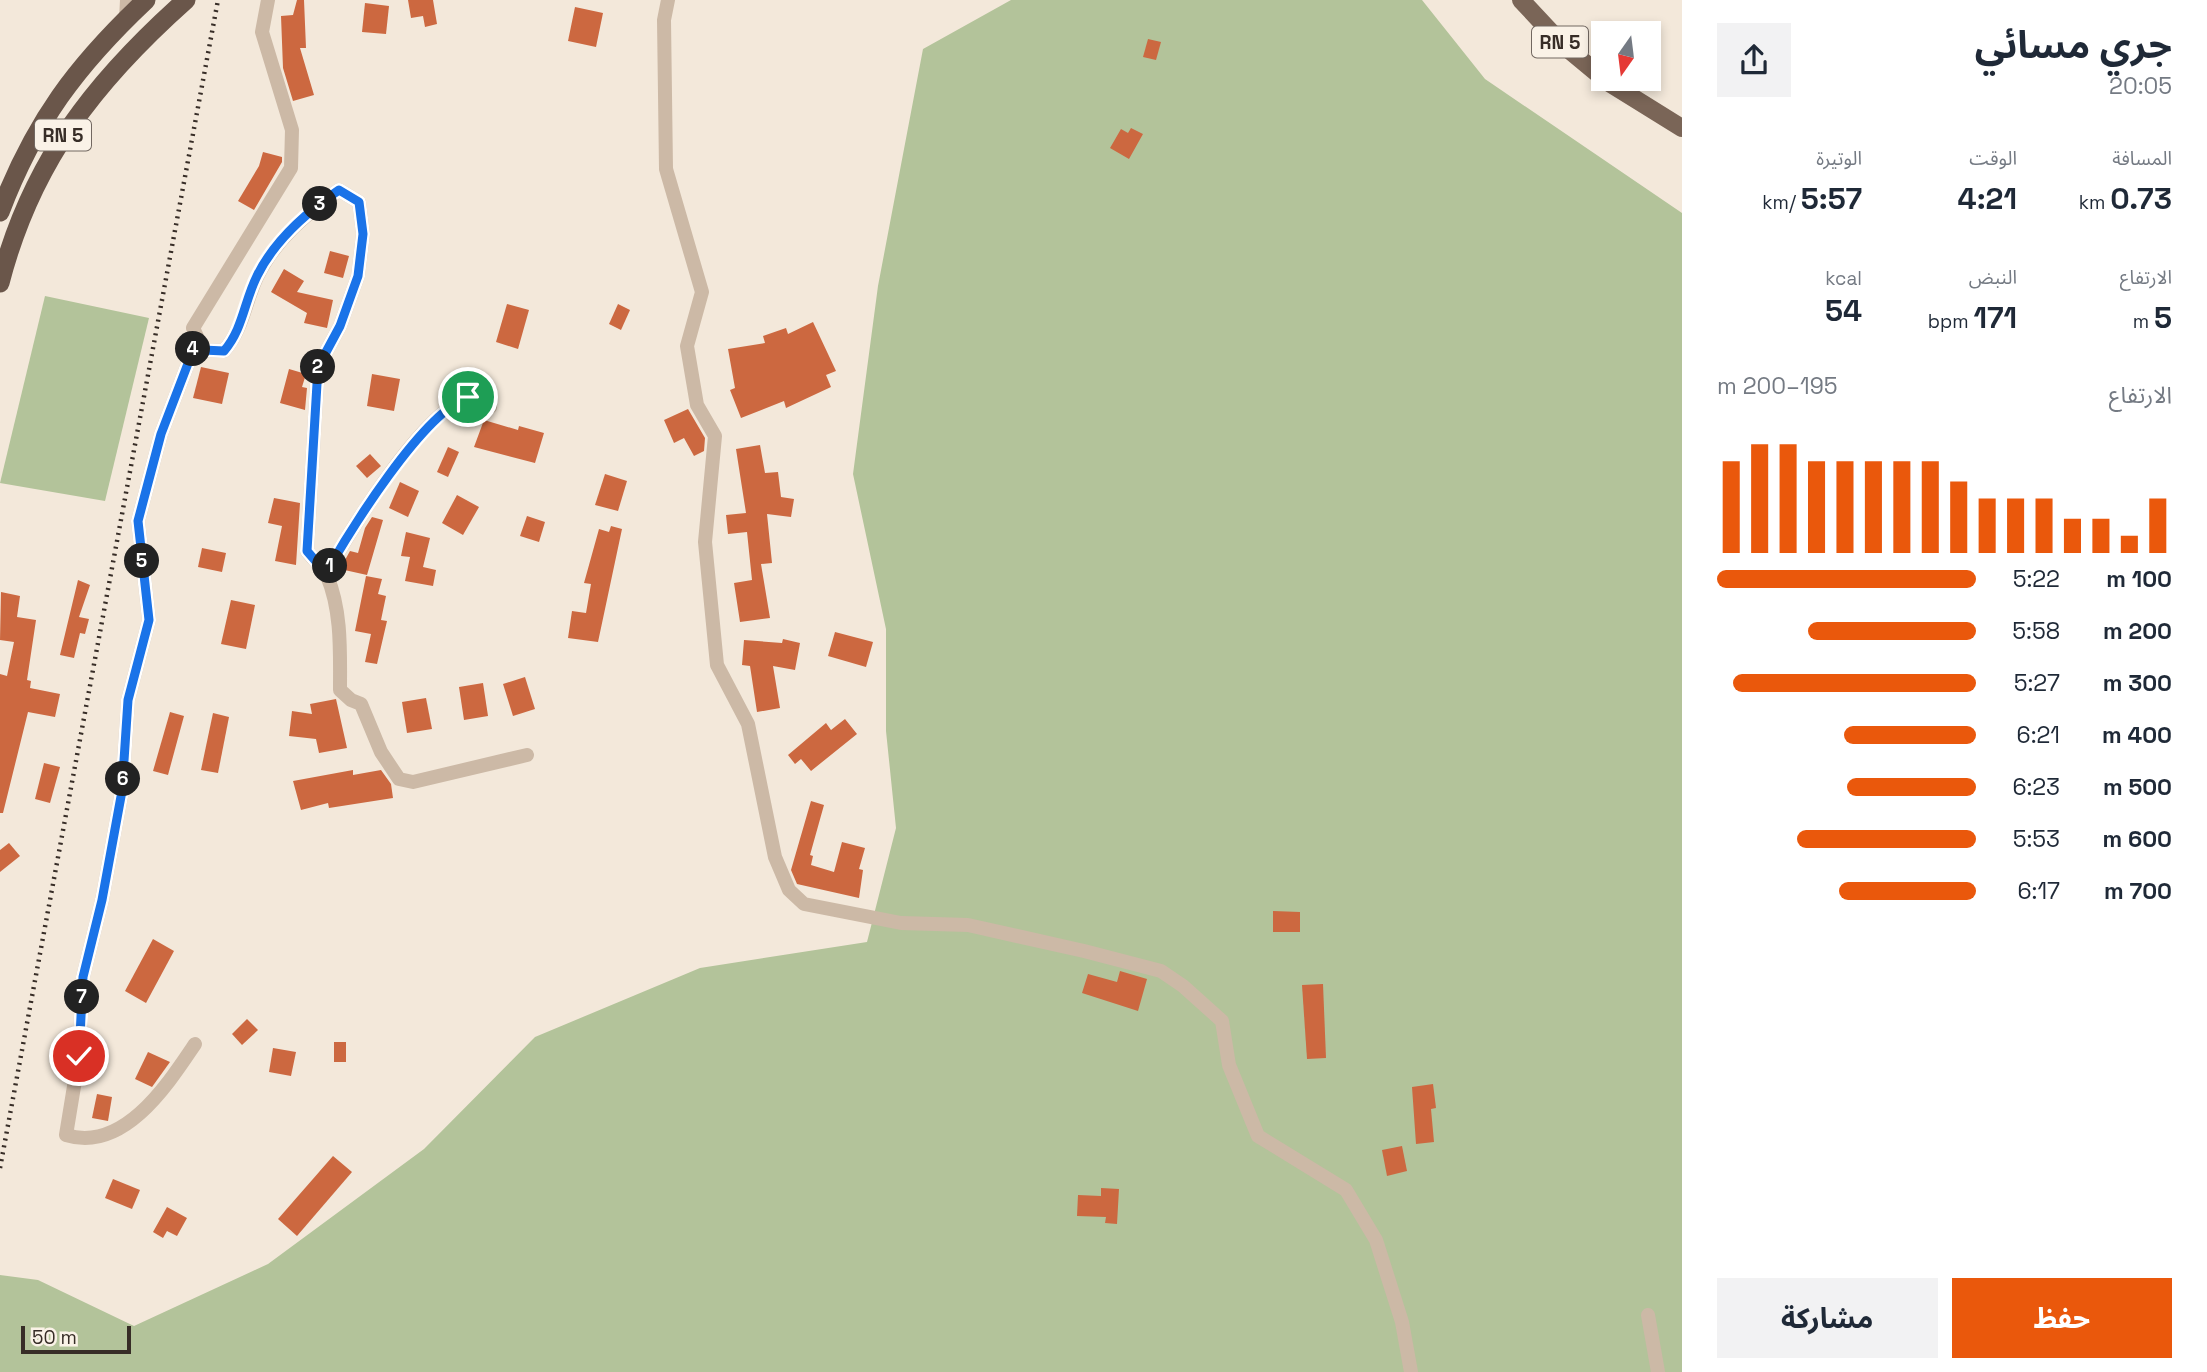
<!DOCTYPE html>
<html lang="ar">
<head>
<meta charset="utf-8">
<style>
	:root { --surface:#fff; --page:#f2f2f3; --text:#1f2937; --muted:#747a83; --accent:#ea580c }
	body { margin:0; font-family:"Space Grotesk","Noto Sans Arabic",sans-serif; background:var(--page); color:var(--text); direction:rtl; height:100vh; display:flex; flex-direction:column; font-size:26px; white-space:nowrap }
	* { box-sizing:border-box; margin:0 }
	p { font-size:23px; color:var(--muted) }
	.icon { flex:none; width:38px; height:38px; fill:none; stroke:currentColor; stroke-width:2; stroke-linecap:round; stroke-linejoin:round }
	.map { position:relative; flex:1; overflow:hidden; direction:ltr }
	.drawer { display:flex; flex-direction:column; background:var(--surface); width:525px }
	.drawer>* { flex:none }
	.needle { width:46px; rotate:194deg }
	.controls { position:absolute; left:1591px; top:21px; display:grid; gap:14px }
	.controls a { display:grid; place-items:center; width:70px; height:70px; border-radius:0px; background:var(--surface); box-shadow:0 4px 10px #0003; font-size:35px }
	.scale { position:absolute; left:21px; bottom:18px; width:110px; box-sizing:border-box; padding-left:7px; border:4px solid #372d27; border-top:0; font-size:19px; line-height:24px; white-space:nowrap; color:#372d27; -webkit-text-stroke:5px #faf2e7; paint-order:stroke }
	.pin { position:absolute; display:grid; place-items:center; width:60px; height:60px; color:#fff; margin:-30px; border:4px solid #fff; border-radius:50%; box-shadow:0 2px 7px #0007 }
	.km { position:absolute; width:35px; height:35px; margin:-18px; border-radius:50%; background:#222; color:#fff; font-size:19px; line-height:35px; text-align:center }
	.round { display:grid; place-items:center; flex:none; width:74px; height:74px; border-radius:0px; background:var(--page) }
	.overview { display:flex; align-items:center; justify-content:space-between; height:119px; padding:0 35px }
	h1 { font-size:38px; font-weight:700; line-height:52px }
	.stats { display:grid; grid-template-columns:repeat(3,1fr); gap:10px; height:119px; padding:7px 35px }
	.stats div { display:grid; align-content:center }
	.stats b { font-size:30px; font-weight:700 }
	.stats small { font-size:19px; font-weight:400 }
	.stats p { font-size:19px }
	.chart { height:196px; padding:14px 35px }
	.chart p { display:flex; justify-content:space-between }
	.chart svg { width:100%; height:126px; margin-top:7px; stroke:var(--accent); stroke-width:6 }
	.primary-button { display:flex; gap:14px; margin-top:auto; padding:14px 35px }
	.primary-button a { flex:1; height:80px; border-radius:0px; background:var(--accent); color:#fff; font-size:28px; font-weight:700; line-height:80px; text-align:center }
	.primary-button a+a { background:var(--page); color:var(--text) }
	ul { padding:0 35px; list-style:none; font-size:23px }
	li { display:grid; grid-template-columns:112px 84px 1fr; align-items:center; height:52px }
	li i { height:18px; border-radius:9px; background:var(--accent) }
	main { display:flex; flex:1; min-height:0 }
	.map>svg:first-child { display:block }
</style>
</head>
<body>
<main>
<section class="drawer">
<div class="overview"><div><h1>جري مسائي</h1><p>20:05</p></div><a class="round"><svg class="icon" aria-label="share" viewBox="0 0 24 24"><path d="M12 15V3M7 8l5-5 5 5M5 13v7h14v-7"/></svg></a></div>
<div class="stats">
<div><p>المسافة</p><b>0.73<small> km</small></b></div>
<div><p>الوقت</p><b>4:21</b></div>
<div><p>الوتيرة</p><b>5:57<small> /km</small></b></div>
</div>
<div class="stats">
<div><p>الارتفاع</p><b>5<small> m</small></b></div>
<div><p>النبض</p><b>171<small> bpm</small></b></div>
<div><p>kcal</p><b>54</b></div>
</div>
<div class="chart"><p><span>الارتفاع</span>195–200 m</p>
<svg viewBox="0 0 160 44" preserveAspectRatio="none"><path d="M5 44V12M15 44V6M25 44V6M35 44V12M45 44V12M55 44V12M65 44V12M75 44V12M85 44V19M95 44V25M105 44V25M115 44V25M125 44V32M135 44V32M145 44V38M155 44V25"/></svg>
</div>
<ul>
<li><b>100 m</b>5:22<i style="width:100%"></i></li>
<li><b>200 m</b>5:58<i style="width:65%"></i></li>
<li><b>300 m</b>5:27<i style="width:94%"></i></li>
<li><b>400 m</b>6:21<i style="width:51%"></i></li>
<li><b>500 m</b>6:23<i style="width:50%"></i></li>
<li><b>600 m</b>5:53<i style="width:69%"></i></li>
<li><b>700 m</b>6:17<i style="width:53%"></i></li>
</ul>
<div class="primary-button"><a>حفظ</a><a>مشاركة</a></div>
</section>
<div class="map">
<svg width="1682" height="1372" viewBox="0 0 1682 1372">
	<rect width="100%" height="100%" fill="#f3e8da"/>
	<g fill="#b3c39a">
		<path d="M1011,0H1422L1485,79L1682,213V1372H0V1275L38,1280L134,1326L268,1264L424,1149L535,1037L700,968L867,942L896,828L886,731V629L853,474L878,286L923,49Z"/>
		<path d="M45,296L149,318L105,501L0,483Z"/>
	</g>
	<g fill="#cc6840">
		<path d="M297,0H304L306,48H300L314,95L293,101L283,68L281,16L293,15Z"/>
		<path d="M408,0H433L437,24L425,27L423,16L411,18Z"/>
		<path d="M365,3L389,6L386,34L362,32Z"/>
		<path d="M575,7L603,13L596,47L568,41Z"/>
		<path d="M1148,39L1161,42L1156,60L1143,57Z"/>
		<path d="M1131,128L1143,134L1129,159L1110,148L1121,129L1128,133Z"/>
		<path d="M263,152L282,157V162L254,210L238,201L259,166Z"/>
		<path d="M330,251L349,256L343,278L324,273Z"/>
		<path d="M284,269L304,281L297,292L333,300L327,328L304,323L307,313L271,292Z"/>
		<path d="M507,304L529,310L518,349L496,342Z"/>
		<path d="M618,304L630,310L621,330L609,324Z"/>
		<path d="M813,322L836,371L826,375L831,387L786,408L784,401L741,418L730,390L735,388L728,349L765,343L763,336L786,328L788,334Z"/>
		<path d="M201,367L229,373L222,404L193,398Z"/>
		<path d="M289,369L306,374L302,387L307,388L305,410L280,403Z"/>
		<path d="M372,374L400,379L394,411L367,406Z"/>
		<path d="M688,409L705,438L704,451L694,456L684,438L674,443L664,420Z"/>
		<path d="M484,420L518,430L519,426L544,433L535,463L474,447Z"/>
		<path d="M760,445L765,473L778,472L781,497L794,499L791,517L767,514L772,563L761,564L770,618L740,622L734,583L752,580L747,532L728,534L726,515L746,513L736,449Z"/>
		<path d="M448,447L459,452L448,477L437,472Z"/>
		<path d="M370,454L381,466L367,478L356,466Z"/>
		<path d="M605,474L627,481L618,511L595,505Z"/>
		<path d="M400,482L419,491L408,517L389,508Z"/>
		<path d="M457,495L479,507L463,535L442,523Z"/>
		<path d="M274,498L300,503L296,565L275,561L282,526L268,523Z"/>
		<path d="M527,516L545,522L539,542L520,536Z"/>
		<path d="M372,517L383,520L367,575L340,569L350,551L358,553L365,528Z"/>
		<path d="M611,526L622,529L598,642L568,638L572,611L586,613L591,584L584,583L599,529L609,532Z"/>
		<path d="M406,532L430,538L423,567L436,570L433,586L405,581L410,557L401,556Z"/>
		<path d="M202,548L226,553L222,572L198,567Z"/>
		<path d="M366,576L382,579L378,594L386,596L381,620L387,621L377,664L365,662L371,634L355,631Z"/>
		<path d="M78,580L90,585L79,617L89,619L85,634L80,633L74,658L60,655Z"/>
		<path d="M1,592L20,596L17,617L36,620L27,680L31,681L30,688L60,694L55,717L28,712L3,813H0V674L7,676L14,642L0,640Z"/>
		<path d="M231,600L255,605L246,649L221,644Z"/>
		<path d="M835,632L873,642L866,667L828,656Z"/>
		<path d="M783,639L800,643L795,670L773,666L780,708L757,712L750,666L742,665L744,640L782,643Z"/>
		<path d="M525,677L535,709L513,716L503,684Z"/>
		<path d="M483,683L488,716L464,720L459,687Z"/>
		<path d="M426,698L432,729L407,733L402,702Z"/>
		<path d="M336,699L347,748L319,753L316,739L289,736L292,711L312,714L310,704Z"/>
		<path d="M170,712L184,716L168,775L153,771Z"/>
		<path d="M213,713L229,717L218,773L201,770Z"/>
		<path d="M845,719L857,734L811,771L801,759L795,764L788,755L826,723L831,730Z"/>
		<path d="M44,763L60,767L50,803L35,799Z"/>
		<path d="M353,770V775L381,770L391,784L393,798L329,808L328,803L301,810L293,781Z"/>
		<path d="M811,801L824,805L810,855L813,856L811,865L834,872L842,842L865,848L859,869L863,870L859,898L797,884L791,870Z"/>
		<path d="M9,843L20,856L0,872V850Z"/>
		<path d="M1273,911L1300,912V932H1273Z"/>
		<path d="M153,939L174,951L146,1003L125,991Z"/>
		<path d="M1120,971L1147,979L1138,1011L1082,993L1088,974L1117,982Z"/>
		<path d="M1323,984L1326,1058L1307,1059L1302,985Z"/>
		<path d="M247,1019L258,1030L242,1045L232,1034Z"/>
		<rect x="334" y="1042" width="12" height="20"/>
		<path d="M273,1048L296,1052L291,1076L269,1072Z"/>
		<path d="M148,1052L170,1062L152,1087L135,1079Z"/>
		<path d="M1433,1084L1436,1108L1431,1109L1434,1142L1416,1144L1412,1087Z"/>
		<path d="M97,1094L112,1097L108,1121L92,1118Z"/>
		<path d="M1402,1146L1407,1171L1387,1176L1382,1150Z"/>
		<path d="M333,1156L352,1172L297,1236L278,1219Z"/>
		<path d="M113,1179L140,1190L132,1209L105,1198Z"/>
		<path d="M1101,1188L1119,1189L1117,1224L1105,1223L1106,1217L1077,1216L1078,1195L1101,1196Z"/>
		<path d="M167,1207L187,1218L177,1236L167,1231L163,1238L153,1232Z"/>
	</g>
	<g fill="none" stroke-linecap="round" stroke-linejoin="round">
		<g stroke="#ccb9a6" stroke-width="14">
			<path d="M268,0L262,32L292,130L291,168L193,328L203,350L224,351C243,329 245,302 257,277C274,241 307,213 339,190L359,202L363,234L358,276L340,326L318,367L307,551C313,559 323,568 327,576C342,611 340,653 340,690L351,700L361,704L381,752L399,779L413,782L527,755"/>
			<path d="M668,0L664,20L666,169L702,292L687,346L697,405L715,436L705,542L717,665L748,724L775,857L789,890L804,904L901,923L968,925L1084,951L1161,971L1183,986L1222,1021L1229,1065L1258,1136L1346,1190L1376,1240L1402,1322L1411,1372"/>
			<path d="M126,19L127,0"/>
			<path d="M326,573C352,528 421,414 468,397L490,407"/>
			<path d="M195,1044C168,1084 124,1153 66,1135L79,1056L83,977L102,900L122,791L128,700L149,620L138,521L161,434L197,340"/>
			<path d="M1648,1315L1658,1372"/>
		</g>
		<g stroke="#7a6557" stroke-width="18">
			<path d="M1521,0L1562,44L1603,78"/>
			<path d="M1603,79L1682,128"/>
		</g>
		<g stroke="#6a564a" stroke-width="19">
			<path d="M0,212C35,121 76,66 146,0"/>
			<path d="M0,283C31,162 95,81 186,0"/>
		</g>
		<path stroke="#372d27" stroke-width="4.5" stroke-dasharray="2 5" stroke-linecap="butt" d="M0,1168L218,0"/>
	</g>
	<g fill="none" stroke-linecap="round" stroke-linejoin="round">
		<defs>
			<path id="route" d="M79,1056L83,977L102,900L122,791L128,700L149,620L138,521L161,434L197,340L203,350L224,351C243,329 244,302 257,276C274,241 307,212 339,190L359,202L363,234L358,276L340,326L318,367L307,551L326,573C351,529 422,414 468,397"/>
		</defs>
		<use href="#route" stroke="#fff" stroke-width="14"/>
		<use href="#route" stroke="#1a73e8" stroke-width="9"/>
	</g>
	<g text-anchor="middle" dominant-baseline="central" stroke-width="5" stroke-linejoin="round" paint-order="stroke">
		<g fill="#faf2e7" stroke="#726861" stroke-width="2">
			<rect x="1532" y="26.5" width="56" height="31" rx="5"/>
			<rect x="35" y="119.5" width="56" height="31" rx="5"/>
		</g>
		<g font-size="19" font-weight="bold" fill="#372d27">
			<text x="1560" y="42">RN 5</text>
			<text x="63" y="135">RN 5</text>
		</g>
	</g>
</svg>
<div class="controls">
<a><svg class="needle" viewBox="-14 -14 28 28"><path d="M0-13l5 13h-10z" fill="#e53935"/><path d="M0 13l5-13h-10z" fill="#747a83"/></svg></a>
</div>
<div class="scale">50 m</div>
<div class="pin" style="left:468px;top:397px;background:#1e9e55"><svg class="icon" aria-label="arrive" viewBox="0 0 24 24"><path d="M6 21V4h12l-3 4 3 4H6"/></svg></div>
<div class="pin" style="left:79px;top:1056px;background:#d93025"><svg class="icon" aria-label="check" viewBox="0 0 24 24"><path d="M5 12l5 5 9-10"/></svg></div>
<b class="km" style="left:330px;top:566px">1</b>
<b class="km" style="left:318px;top:367px">2</b>
<b class="km" style="left:320px;top:204px">3</b>
<b class="km" style="left:193px;top:349px">4</b>
<b class="km" style="left:142px;top:561px">5</b>
<b class="km" style="left:123px;top:779px">6</b>
<b class="km" style="left:82px;top:997px">7</b>
</div>
</main>
</body>
</html>
